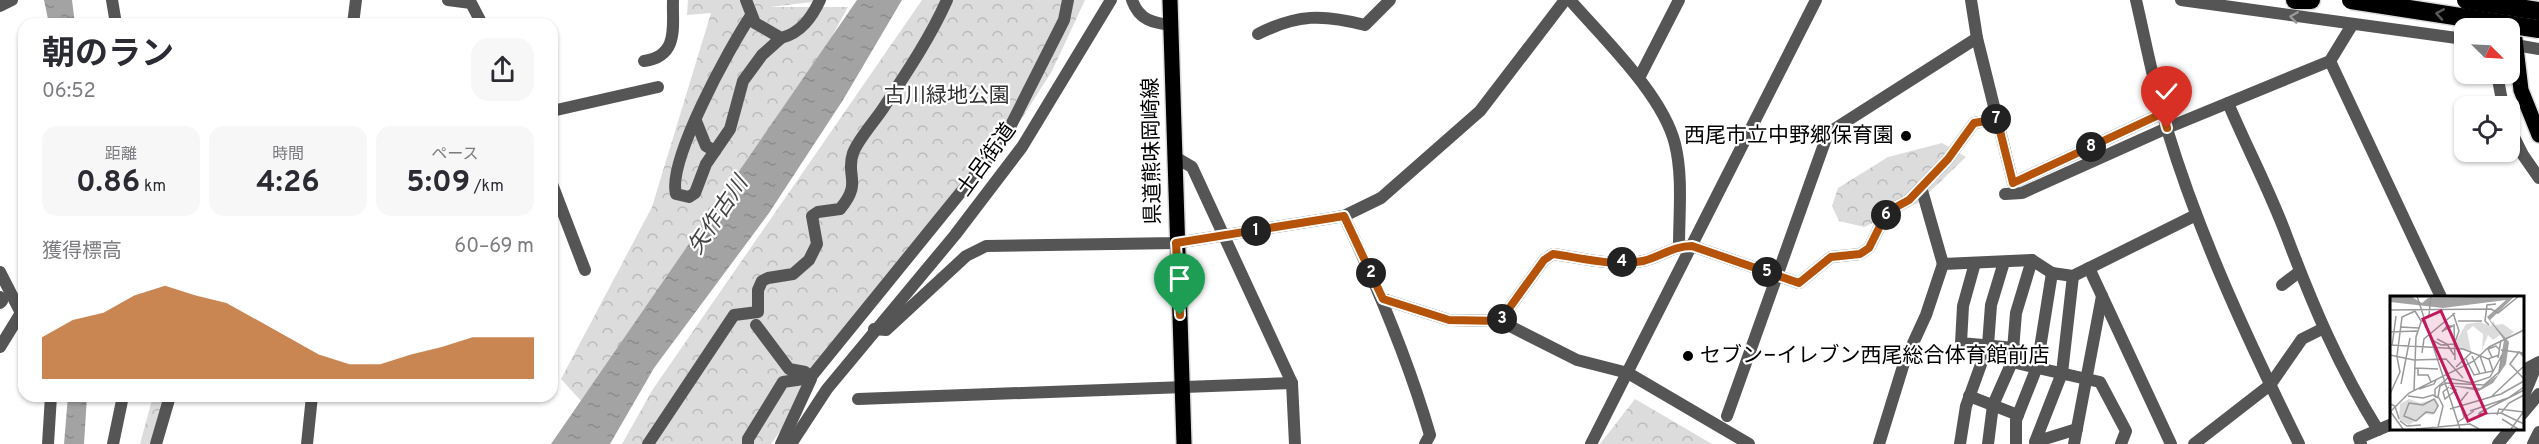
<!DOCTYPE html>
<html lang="ja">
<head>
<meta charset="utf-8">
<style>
	:root { --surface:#fff; --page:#f7f7f7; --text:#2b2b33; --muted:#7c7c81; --accent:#b45309 }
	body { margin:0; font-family:Overpass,"Noto Sans JP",sans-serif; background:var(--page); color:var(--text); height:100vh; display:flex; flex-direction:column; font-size:22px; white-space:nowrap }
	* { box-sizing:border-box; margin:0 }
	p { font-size:20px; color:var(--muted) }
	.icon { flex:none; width:33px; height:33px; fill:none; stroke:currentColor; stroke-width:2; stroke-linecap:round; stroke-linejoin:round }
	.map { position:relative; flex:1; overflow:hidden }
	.panel { position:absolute; left:18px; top:18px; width:540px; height:384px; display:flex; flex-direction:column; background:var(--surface); border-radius:18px; box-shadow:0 2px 4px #0004 }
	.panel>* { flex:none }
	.needle { width:39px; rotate:114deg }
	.buttons { position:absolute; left:2454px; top:18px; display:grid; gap:12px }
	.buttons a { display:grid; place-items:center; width:66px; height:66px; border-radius:12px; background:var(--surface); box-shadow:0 2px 4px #0004; font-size:30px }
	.pin { position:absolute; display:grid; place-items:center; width:51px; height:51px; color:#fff; margin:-62px -26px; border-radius:50% 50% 50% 0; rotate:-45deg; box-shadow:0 0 6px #0007 }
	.pin .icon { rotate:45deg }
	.km { position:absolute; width:30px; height:30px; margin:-15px; border-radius:50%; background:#222; color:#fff; font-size:16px; line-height:30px; text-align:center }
	.round { display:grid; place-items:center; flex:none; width:63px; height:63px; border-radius:18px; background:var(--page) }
	.summary { display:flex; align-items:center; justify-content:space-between; height:102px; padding:0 24px }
	h1 { font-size:33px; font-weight:700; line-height:45px }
	.metrics { display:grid; grid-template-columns:repeat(3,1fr); gap:9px; height:102px; padding:6px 24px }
	.metrics div { display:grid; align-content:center; border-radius:15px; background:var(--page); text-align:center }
	.metrics b { font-size:30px; font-weight:700 }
	.metrics small { font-size:16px; font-weight:400 }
	.metrics p { font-size:16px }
	.chart { height:168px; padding:12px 24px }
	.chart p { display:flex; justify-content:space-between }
	.chart svg { width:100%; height:108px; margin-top:6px; fill:var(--accent); opacity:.7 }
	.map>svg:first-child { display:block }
</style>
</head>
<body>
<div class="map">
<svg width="2539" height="444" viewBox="0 0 2539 444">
	<defs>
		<pattern id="forest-crowns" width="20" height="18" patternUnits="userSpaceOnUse" patternTransform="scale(1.5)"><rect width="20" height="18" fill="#dcdcdc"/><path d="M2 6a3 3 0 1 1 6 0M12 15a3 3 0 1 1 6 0" fill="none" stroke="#bbb"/></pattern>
		<pattern id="water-ripples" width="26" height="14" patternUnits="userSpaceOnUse" patternTransform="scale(1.5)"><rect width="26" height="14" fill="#a3a3a3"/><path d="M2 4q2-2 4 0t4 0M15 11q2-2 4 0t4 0" fill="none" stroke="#8b8b8b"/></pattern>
	</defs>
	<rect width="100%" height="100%" fill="#fff"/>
	<g fill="url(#forest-crowns)">
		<path d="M688,0H829L770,7H848L756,176L583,403L561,379L652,207L711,13L687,15Z"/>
		<path d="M922,0H1085L1052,71L1008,140L960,203L820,375L771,444H622L653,389Z"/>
		<path d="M1942,143L1966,157L1918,203L1864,227L1839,221L1832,206L1838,188L1888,157Z"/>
		<path d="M153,396H174L162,444H140Z"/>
		<path d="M1635,399L1712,444H1600Z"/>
	</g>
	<g fill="url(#water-ripples)">
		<path d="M44,0H72L75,24H49Z"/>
		<path d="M857,0H902L843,100L769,213L654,368L610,444H551Z"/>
		<path d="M68,396H87L84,444H64Z"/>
	</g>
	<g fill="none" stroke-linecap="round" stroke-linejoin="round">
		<defs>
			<g id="major">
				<path d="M1170,0L1184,444"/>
				<path d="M2512,14L2521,90L2539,135"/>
			</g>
			<path id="highway" d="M2295,0H2311"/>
		</defs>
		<use href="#major" stroke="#dbdbdb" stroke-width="18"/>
		<use href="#highway" stroke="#dbdbdb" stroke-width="21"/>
		<g stroke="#555" stroke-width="12">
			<path d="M112,0L116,24"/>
			<path d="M448,0L471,3L482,24"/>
			<path d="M746,0L755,23L781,38C801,33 812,17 820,0"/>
			<path d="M1132,0C1139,20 1153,23 1171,25"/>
			<path d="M1570,0C1603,38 1663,95 1675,144C1683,176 1679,213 1679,246"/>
			<path d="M1971,0L1977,38L2013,183L2163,113"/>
			<path d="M2136,0C2146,43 2154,87 2167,129C2200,238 2249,342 2299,444"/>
			<path d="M2181,0L2464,39"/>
			<path d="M0,6L12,0"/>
			<path d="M750,17C730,47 667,161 676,194L689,197L695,193L706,164L730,129L743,81L762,55L781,38"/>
			<path d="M353,24L356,0"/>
			<path d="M1258,34C1297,14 1323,14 1365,25L1390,0"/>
			<path d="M2510,44L2539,49"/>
			<path d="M644,61C680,56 672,25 673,0"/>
			<path d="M2330,61L2441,297"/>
			<path d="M2497,74L2503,106"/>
			<path d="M1639,78L1679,0"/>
			<path d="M2228,103C2247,148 2270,191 2287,237C2313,306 2339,367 2378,430"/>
			<path d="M552,111L658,87"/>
			<path d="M696,121L706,146L715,151"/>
			<path d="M2510,129L2523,155L2539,178"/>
			<path d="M1175,157L1192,167L1292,383L1295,444"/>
			<path d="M552,184L585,270"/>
			<path d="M1921,187L1943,264L2032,260L2052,273L2073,276L2196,215"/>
			<path d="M2005,194L2022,193L2167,128L2330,61L2352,25"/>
			<path d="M1344,216C1378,288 1408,359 1430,435L1425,444"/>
			<path d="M2032,260L2016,313L2012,362L2100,382L2126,431L2121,444"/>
			<path d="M1975,263L1963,306L1961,343L2015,348"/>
			<path d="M2089,268L2171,444"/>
			<path d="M0,272L21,313"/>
			<path d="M2073,276L2062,373L2035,442L2077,429"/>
			<path d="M2282,285L2299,272"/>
			<path d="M0,297L2,301L0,303"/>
			<path d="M1383,299L1449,320L1500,321L1577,360L1628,373L1749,444"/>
			<path d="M1500,321L1544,260L1553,254C1581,258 1615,267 1643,261C1660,257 1673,246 1692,246L1799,283L1831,257L1860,254L1869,248L1887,212L1909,200L1948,159L1974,123L1997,119"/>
			<path d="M756,325L789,369L805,372L811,379L781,444"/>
			<path d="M874,329L886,330L966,256L986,246L1176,243L1344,216L1381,198L1480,111L1565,0"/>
			<path d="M0,347L24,308"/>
			<path d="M2522,371L2539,362"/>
			<path d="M1969,396L2018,415"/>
			<path d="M858,399L1292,383"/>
			<path d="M2522,400L2537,364"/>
			<path d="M2522,414L2539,394"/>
			<path d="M1727,416L1828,133L1977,38"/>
			<path d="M48,444L51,396"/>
			<path d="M113,444L123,396"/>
			<path d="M156,444L170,396"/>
			<path d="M307,444L312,396"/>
			<path d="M648,444L734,315L758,312V290L762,281L768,278L793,274L809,260L817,244L812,216L818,212L840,209C863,182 845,176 853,153C859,138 875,121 884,107C907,72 930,38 947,0"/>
			<path d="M748,444V439L783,382L810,378L1004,139L1064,20L1068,0"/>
			<path d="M791,444L827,389L955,235L1022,147L1111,0"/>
			<path d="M1591,444L1816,0"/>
			<path d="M1879,444L1904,363L1926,315L1943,264"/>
			<path d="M1960,444L1966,406L1988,345L1991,305L2004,262"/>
			<path d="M1988,444L1993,405L2012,362"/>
			<path d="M2016,444V420L2037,367L2052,273"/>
			<path d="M2074,444L2102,296"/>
			<path d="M2194,444L2270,385L2302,339L2322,329"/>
			<path d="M2361,444L2359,438L2392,424"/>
			<path d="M2498,444L2511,428"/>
			<path d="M2533,444L2539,432"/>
		</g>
		<use href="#major" stroke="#000" stroke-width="15"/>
		<use href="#highway" stroke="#000" stroke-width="18"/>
		<defs>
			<g id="highway-bridge">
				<path d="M2351,0L2539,29"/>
				<path d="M2466,0L2539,11"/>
			</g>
		</defs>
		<use href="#highway-bridge" stroke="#dbdbdb" stroke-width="21" stroke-linecap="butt"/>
		<use href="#highway-bridge" stroke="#000" stroke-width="18"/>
	</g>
	<defs><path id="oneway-chevron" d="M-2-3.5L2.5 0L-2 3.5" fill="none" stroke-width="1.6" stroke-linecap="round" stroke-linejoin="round" transform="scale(1.5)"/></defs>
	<use stroke="#595959" href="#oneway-chevron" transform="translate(2440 14) rotate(-171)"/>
	<use stroke="#999" href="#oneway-chevron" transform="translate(2294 17) rotate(-172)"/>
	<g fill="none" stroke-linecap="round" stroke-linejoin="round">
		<defs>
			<path id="route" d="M1180,315L1176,243L1344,216L1383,299L1449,320L1500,321L1544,260L1553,254C1581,258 1615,267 1643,261C1660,257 1673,246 1692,246L1799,283L1831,257L1860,254L1869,248L1887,212L1909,200L1948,159L1974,123L1997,119L2013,183L2163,113L2167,128"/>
		</defs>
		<use href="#route" stroke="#fff" stroke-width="12"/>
		<use href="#route" stroke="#b45309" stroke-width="8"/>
	</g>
	<g fill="#000" stroke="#fff" stroke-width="2">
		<circle cx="1906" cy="136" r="6"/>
		<circle cx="1688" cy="356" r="6"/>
	</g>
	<g text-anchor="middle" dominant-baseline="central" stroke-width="4.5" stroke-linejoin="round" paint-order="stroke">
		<g font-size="21" fill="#333" stroke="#fff">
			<text x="947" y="96">古川緑地公園</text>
		</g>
		<g font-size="21" fill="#000" stroke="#fff" text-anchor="end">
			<text x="1894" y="136">西尾市立中野郷保育園</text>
			<text x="1700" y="356" text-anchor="start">セブン−イレブン西尾総合体育館前店</text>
		</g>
		<g font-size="21" fill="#000" stroke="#fff">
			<text transform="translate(1153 151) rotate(-91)">県道熊味岡崎線</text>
			<text transform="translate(987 160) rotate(-54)">土呂街道</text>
		</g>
		<g font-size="22" font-style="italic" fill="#444" stroke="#fff">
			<text transform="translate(719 216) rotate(-56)">矢作古川</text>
		</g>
	</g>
	<g transform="translate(2390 296)">
		<rect width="134" height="134" fill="#fff"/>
		<path d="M103,24L105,29L113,28L124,36L116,43L107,35L110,39L103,44L98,39L92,54L93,38L83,30L77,35L81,55L67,53L65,47L76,28L90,26L101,30ZM19,103L30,107L46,103L49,109L43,119L36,118L19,129L9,124L10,108Z" fill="#dcdcdc"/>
		<path d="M125,0L100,24L119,46L116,68L103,87L89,95L56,89L90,92L108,79L114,44L97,21L116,4L53,12L0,6V1H22L32,7L38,2Z" fill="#a3a3a3"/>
		<path fill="none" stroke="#999" stroke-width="1.5" d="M27,0L70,133M0,14L101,13L108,17L129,0M63,17L69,35L65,46M68,25H92M64,28L65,64M99,29L95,25L97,9L106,8M10,31L29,32M0,36L27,35M52,36L57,30H63L52,35M47,43L57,48L64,59M44,45L51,49L64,48M0,49L73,53L98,63L109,59M2,50L6,20M111,54L134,57M32,57L34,43L65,17M0,59L24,64L56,63L73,82M7,60L12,21L25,15L31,25M82,60L90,78M90,60L96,77M102,61L98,53L106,50L110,54M134,61L129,56L120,68L134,83M108,62L111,44M76,63L84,79L103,75L99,63M66,71L82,56M25,72L48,73M28,72V79H38L41,86M11,88L20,42M59,91L53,96L55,103L66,94L60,92M29,93L44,88L46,84M24,94L26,41L31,26L39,19L41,0M0,98L10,76L7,61M18,100L33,102L43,99L49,102L53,110L48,131M102,100L134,70M45,101H48L50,90L56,87L94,89L109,76L112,59L100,81L82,87L58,82L45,93V101M44,103L48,110L44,117L36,116L26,125L14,120L19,107L33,109ZM0,108L5,110L9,123M60,113L111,98L134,85M0,115L13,133M80,115L118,102L134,91M0,116L19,97L84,65L99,51L134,34M89,117L134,94M111,117L134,128M88,118L111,117L119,107L134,99M107,119L109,113L134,116M74,121L70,106L78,96M112,123L128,133M10,125L17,130L31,129M68,126L84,115M26,133L80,128L89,133M121,133L134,115"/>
		<path fill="#c2185b" fill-opacity="0.15" stroke="#c2185b" stroke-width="3" d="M51,15L96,117L78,125L33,23Z"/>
		<rect width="134" height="134" fill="none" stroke="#000" stroke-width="3"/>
	</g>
</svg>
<div class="buttons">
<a><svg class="needle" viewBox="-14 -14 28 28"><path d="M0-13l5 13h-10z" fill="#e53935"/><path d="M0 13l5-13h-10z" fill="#7c7c81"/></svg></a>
<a><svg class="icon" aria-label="locate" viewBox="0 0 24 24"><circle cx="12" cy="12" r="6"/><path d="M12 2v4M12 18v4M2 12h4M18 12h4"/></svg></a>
</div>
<div class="pin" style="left:1180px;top:315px;background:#1e9e55"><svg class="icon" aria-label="arrive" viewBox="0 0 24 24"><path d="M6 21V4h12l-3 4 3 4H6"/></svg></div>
<div class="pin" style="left:2167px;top:128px;background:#d93025"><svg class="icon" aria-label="check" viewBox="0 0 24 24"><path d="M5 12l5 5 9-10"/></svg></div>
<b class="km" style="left:1256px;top:231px">1</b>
<b class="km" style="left:1371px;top:273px">2</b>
<b class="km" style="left:1502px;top:319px">3</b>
<b class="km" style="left:1622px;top:262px">4</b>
<b class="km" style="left:1767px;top:272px">5</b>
<b class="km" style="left:1886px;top:215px">6</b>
<b class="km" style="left:1996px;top:119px">7</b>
<b class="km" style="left:2091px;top:147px">8</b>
<section class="panel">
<div class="summary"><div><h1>朝のラン</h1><p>06:52</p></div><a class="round"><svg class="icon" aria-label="share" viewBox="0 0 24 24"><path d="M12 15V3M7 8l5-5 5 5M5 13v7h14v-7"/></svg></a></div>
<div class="metrics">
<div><p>距離</p><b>0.86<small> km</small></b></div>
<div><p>時間</p><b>4:26</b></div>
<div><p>ペース</p><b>5:09<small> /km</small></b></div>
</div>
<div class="chart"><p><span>獲得標高</span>60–69 m</p>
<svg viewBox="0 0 160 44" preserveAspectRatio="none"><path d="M0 44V27L10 20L20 17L30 10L40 6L50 10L60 13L70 20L80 27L90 34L100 38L110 38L120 34L130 31L140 27L150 27L160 27V44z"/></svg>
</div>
</section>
</div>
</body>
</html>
